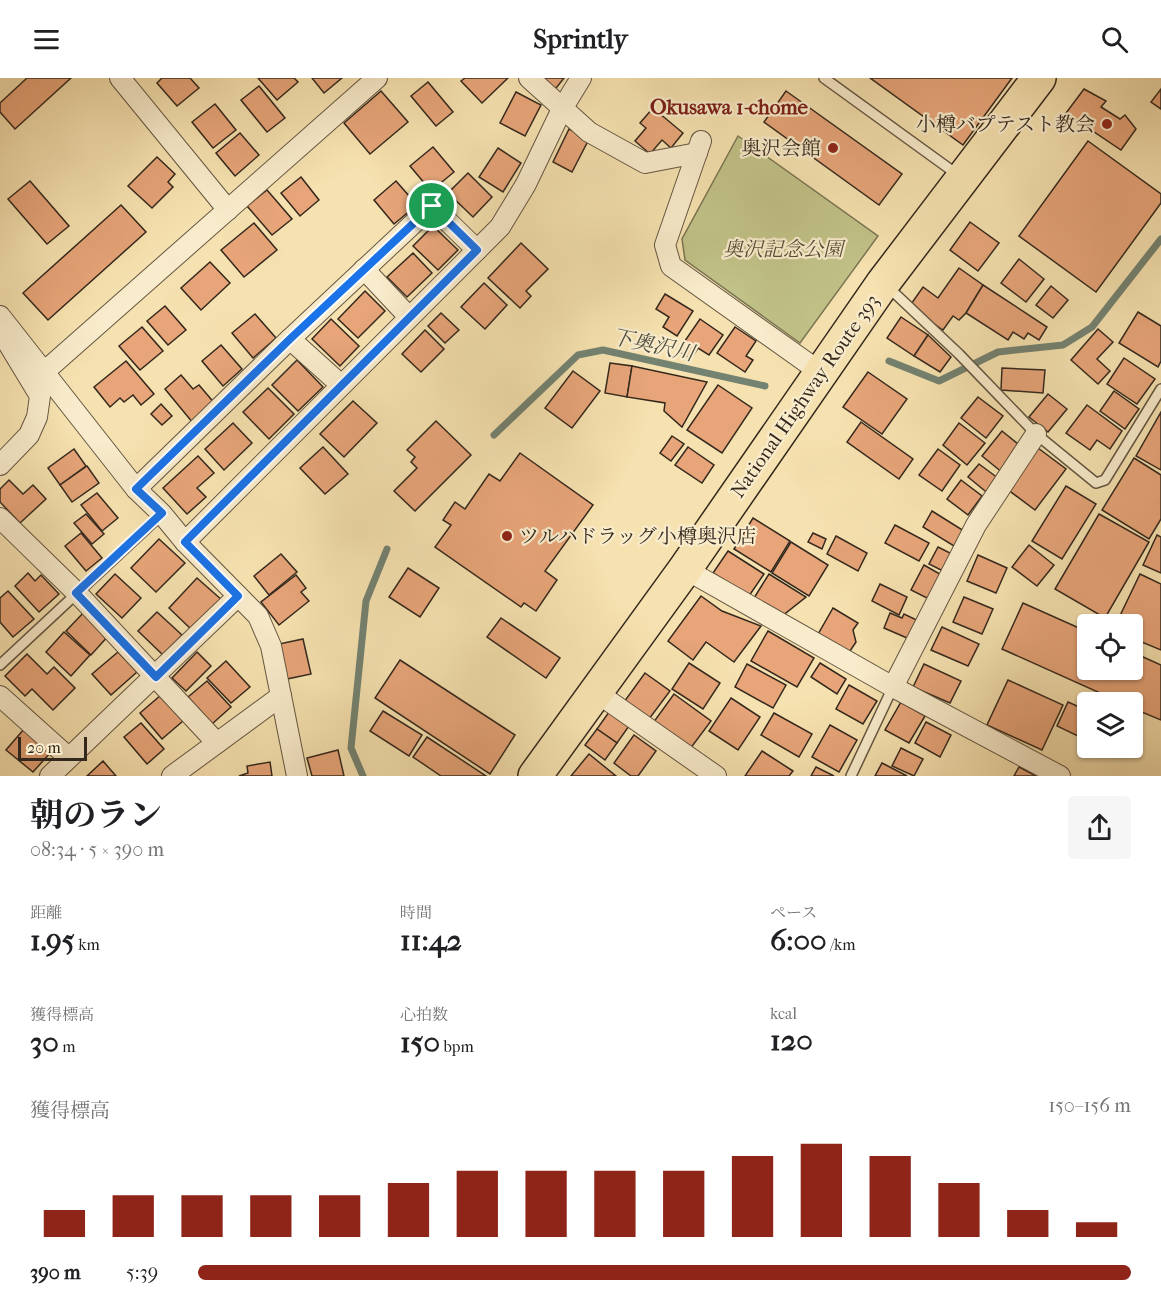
<!DOCTYPE html>
<html lang="ja">
<head>
<meta charset="utf-8">
<style>
	:root { --surface:#fff; --page:#f6f6f6; --text:#202124; --muted:#757577; --accent:#8f2418 }
	body { margin:0; font-family:"IM FELL French Canon","Noto Serif JP",serif; background:var(--page); color:var(--text); height:100vh; display:flex; flex-direction:column; font-size:22px; white-space:nowrap }
	* { box-sizing:border-box; margin:0 }
	p { font-size:20px; color:var(--muted) }
	.icon { flex:none; width:33px; height:33px; fill:none; stroke:currentColor; stroke-width:2; stroke-linecap:round; stroke-linejoin:round }
	.map { position:relative; height:698px; overflow:hidden }
	.sheet { display:flex; flex-direction:column; background:var(--surface); flex:1 }
	.sheet>* { flex:none }
	.tools { position:absolute; left:1077px; top:536px; display:grid; gap:12px }
	.tools a { display:grid; place-items:center; width:66px; height:66px; border-radius:6px; background:var(--surface); box-shadow:0 2px 4px #0004; font-size:30px }
	.scale { position:absolute; left:18px; bottom:15px; width:69px; box-sizing:border-box; padding-left:6px; border:3px solid #34281d; border-top:0; font-size:16px; line-height:21px; white-space:nowrap; color:#34281d; -webkit-text-stroke:4px #f9eccc; paint-order:stroke }
	.pin { position:absolute; display:grid; place-items:center; width:51px; height:51px; color:#fff; margin:-26px; border:3px solid #fff; border-radius:50%; box-shadow:0 2px 6px #0007 }
	.round { display:grid; place-items:center; flex:none; width:63px; height:63px; border-radius:6px; background:var(--page) }
	.head { display:flex; align-items:center; justify-content:space-between; height:102px; padding:0 30px }
	h1 { font-size:33px; font-weight:700; line-height:45px }
	.metrics { display:grid; grid-template-columns:repeat(3,1fr); gap:9px; height:102px; padding:6px 30px }
	.metrics div { display:grid; align-content:center }
	.metrics b { font-size:30px; font-weight:700 }
	.metrics small { font-size:16px; font-weight:400 }
	.metrics p { font-size:16px }
	.chart { height:168px; padding:12px 30px }
	.chart p { display:flex; justify-content:space-between }
	.chart svg { width:100%; height:108px; margin-top:6px; stroke:var(--accent); stroke-width:6 }
	ul { padding:0 30px; list-style:none; font-size:20px }
	li { display:grid; grid-template-columns:96px 72px 1fr; align-items:center; height:45px }
	li i { height:15px; border-radius:8px; background:var(--accent) }
	header { display:flex; justify-content:space-between; align-items:center; height:78px; padding:0 30px; background:var(--surface); font-size:27px; font-weight:700 }
	.map>svg:first-child { display:block }
</style>
</head>
<body>
<header><svg class="icon" aria-label="menu" viewBox="0 0 24 24"><path d="M4 6h16M4 12h16M4 18h16"/></svg>Sprintly<svg class="icon" aria-label="search" viewBox="0 0 24 24"><circle cx="10" cy="10" r="6"/><path d="M15 15l6 6"/></svg></header>
<div class="map">
<svg width="1161" height="698" viewBox="0 0 1161 698">
	<rect width="100%" height="100%" fill="#f6e2b0"/>
	<filter id="stains"><feTurbulence type="fractalNoise" baseFrequency=".00333" numOctaves="4"/><feColorMatrix values="0 0 0 0 .2 0 0 0 0 .09 0 0 0 0 .02 0 0 0 .5 -.17"/></filter>
	<radialGradient id="worn" r=".72"><stop offset=".6" stop-color="#630" stop-opacity="0"/><stop offset="1" stop-color="#630" stop-opacity=".3"/></radialGradient>
	<path fill="#c1c288" stroke="#7a7552" stroke-width="1.5" d="M738,58L878,158L800,265L685,182L682,161Z"/>
	<g fill="none" stroke-linecap="round" stroke-linejoin="round">
		<g stroke="#738271" stroke-width="7">
			<path d="M889,283L939,303L998,274L1063,267L1092,249L1161,161"/>
			<path d="M494,357L578,277L603,272L765,308"/>
			<path d="M363,698L351,670L366,523L387,471"/>
		</g>
	</g>
	<g fill="#e7a579" stroke="#34281d" stroke-width="1.5">
		<path d="M27,0H71L15,51L0,34V25Z"/>
		<path d="M162,0H190L199,10L177,28L157,5Z"/>
		<path d="M258,0H294L298,4L277,22Z"/>
		<path d="M312,0H342L324,15Z"/>
		<path d="M465,0H508L482,25L461,3Z"/>
		<path d="M545,0H564L553,14L541,5Z"/>
		<path d="M870,0H1012L963,67Z"/>
		<path d="M428,4L453,34L436,48L411,18Z"/>
		<path d="M259,8L285,40L267,54L241,22Z"/>
		<path d="M1084,11L1106,23L1101,29L1120,41L1125,37L1136,51L1121,72L1066,35Z"/>
		<path d="M1161,11V31L1151,24Z"/>
		<path d="M381,13L408,44L370,76L344,45Z"/>
		<path d="M786,13L902,96L879,127L764,44Z"/>
		<path d="M516,14L541,27L525,58L500,45Z"/>
		<path d="M215,26L236,52L213,70L192,44Z"/>
		<path d="M653,30L683,55L671,70L662,62L650,76L635,63L646,50L640,45Z"/>
		<path d="M569,51L589,61L572,94L553,84Z"/>
		<path d="M240,55L259,77L235,98L216,75Z"/>
		<path d="M1088,63L1161,116V125L1096,214L1019,158Z"/>
		<path d="M433,69L454,94L431,113L410,88Z"/>
		<path d="M498,70L521,85L503,114L479,99Z"/>
		<path d="M157,79L175,96L168,104L173,109L152,130L128,108Z"/>
		<path d="M468,95L492,119L473,139L448,115Z"/>
		<path d="M301,99L319,122L300,138L281,115Z"/>
		<path d="M30,103L69,148L47,166L8,121Z"/>
		<path d="M396,103L417,127L394,146L374,122Z"/>
		<path d="M267,112L292,141L272,157L247,128Z"/>
		<path d="M121,127L146,154L48,242L23,215Z"/>
		<path d="M970,144L999,165L978,193L950,172Z"/>
		<path d="M254,145L277,172L244,199L221,172Z"/>
		<path d="M433,148L458,172L438,192L413,168Z"/>
		<path d="M521,165L548,191L526,213L531,218L520,230L488,200Z"/>
		<path d="M413,175L432,195L407,219L387,199Z"/>
		<path d="M1019,181L1044,201L1026,224L1001,205Z"/>
		<path d="M210,184L230,205L201,232L181,210Z"/>
		<path d="M959,190L983,207L966,235L959,242L953,238L943,252L909,229L923,209L938,220Z"/>
		<path d="M484,205L507,227L485,251L461,229Z"/>
		<path d="M983,207L1047,249L1039,262L1028,255L1024,261L1013,254L1008,262L966,235Z"/>
		<path d="M1051,208L1068,222L1053,240L1036,227Z"/>
		<path d="M365,213L385,233L358,260L338,241Z"/>
		<path d="M665,216L693,233L677,258L663,249L669,239L656,231Z"/>
		<path d="M165,228L186,252L168,267L147,243Z"/>
		<path d="M1138,234L1161,248V283L1158,289L1119,265Z"/>
		<path d="M441,235L459,252L445,265L428,248Z"/>
		<path d="M255,236L276,260L253,280L232,255Z"/>
		<path d="M901,239L928,257L914,278L887,260Z"/>
		<path d="M331,241L359,268L340,288L312,261Z"/>
		<path d="M700,241L723,257L709,277L698,270L691,281L678,273Z"/>
		<path d="M142,249L163,273L140,292L119,268Z"/>
		<path d="M735,249L756,263L746,278L753,282L745,294L717,275Z"/>
		<path d="M1098,251L1113,264L1097,281L1110,293L1098,306L1071,282Z"/>
		<path d="M425,252L444,271L421,294L402,276Z"/>
		<path d="M928,257L951,279L940,294L914,278Z"/>
		<path d="M221,267L242,291L223,308L202,283Z"/>
		<path d="M1124,280L1155,301L1137,326L1107,306Z"/>
		<path d="M297,282L323,309L298,333L272,307Z"/>
		<path d="M126,283L154,316L141,327L133,317L124,324L120,320L110,329L94,309Z"/>
		<path d="M610,285L632,288L627,319L605,315Z"/>
		<path d="M632,288L707,304L682,349L664,333L665,325L627,319Z"/>
		<path d="M1002,290L1045,292L1043,315L1001,312Z"/>
		<path d="M573,293L600,313L572,350L545,330Z"/>
		<path d="M868,294L907,321L882,356L843,329Z"/>
		<path d="M181,297L193,311L199,307L216,327L193,345L165,311Z"/>
		<path d="M718,307L752,330L722,375L687,352Z"/>
		<path d="M268,310L294,336L269,361L243,334Z"/>
		<path d="M1114,313L1139,331L1125,351L1100,333Z"/>
		<path d="M1048,316L1067,331L1048,354L1029,339Z"/>
		<path d="M978,319L1003,338L986,360L961,340Z"/>
		<path d="M353,323L377,345L344,379L320,356Z"/>
		<path d="M161,326L172,338L162,347L151,336Z"/>
		<path d="M1087,327L1122,353L1110,371L1097,362L1090,372L1066,355Z"/>
		<path d="M1161,334V392L1136,378Z"/>
		<path d="M436,343L471,377L415,433L394,413L417,390L411,384L415,379L407,372Z"/>
		<path d="M861,344L913,381L899,401L847,364Z"/>
		<path d="M233,345L252,365L224,392L205,371Z"/>
		<path d="M959,345L985,365L967,387L943,367Z"/>
		<path d="M1002,353L1023,370L1003,395L982,378Z"/>
		<path d="M672,358L684,366L671,383L660,375Z"/>
		<path d="M323,369L348,396L325,416L300,390Z"/>
		<path d="M688,369L714,387L702,405L675,387Z"/>
		<path d="M1038,370L1066,391L1035,432L1007,411Z"/>
		<path d="M74,371L86,388L60,407L48,390Z"/>
		<path d="M938,371L960,387L942,413L919,397Z"/>
		<path d="M520,375L593,427L545,493L557,502L536,533L524,525L521,529L435,469L451,447L443,442L455,424L465,431L489,396L500,403Z"/>
		<path d="M198,378L214,395L197,410L206,419L187,436L163,410Z"/>
		<path d="M1134,380L1161,397V441L1149,461L1102,432Z"/>
		<path d="M979,386L1002,403L990,417L968,399Z"/>
		<path d="M87,388L99,405L72,424L60,407Z"/>
		<path d="M9,402L23,416L33,407L46,421L20,445L0,424V411Z"/>
		<path d="M961,402L982,418L968,437L947,421Z"/>
		<path d="M1066,408L1096,426L1062,481L1032,463Z"/>
		<path d="M97,415L118,440L102,453L81,427Z"/>
		<path d="M932,433L964,453L954,468L923,449Z"/>
		<path d="M86,436L104,456L92,466L74,445Z"/>
		<path d="M1099,436L1149,464L1105,540L1055,511Z"/>
		<path d="M753,440L790,463L771,494L734,471Z"/>
		<path d="M895,447L929,465L919,483L885,465Z"/>
		<path d="M81,455L102,480L86,493L65,468Z"/>
		<path d="M813,455L826,461L822,471L808,464Z"/>
		<path d="M1157,457L1161,459V495L1143,487Z"/>
		<path d="M836,458L867,475L858,493L827,476Z"/>
		<path d="M159,461L185,485L156,514L131,490Z"/>
		<path d="M791,464L828,487L809,518L772,495Z"/>
		<path d="M1029,467L1054,487L1037,508L1012,489Z"/>
		<path d="M938,469L954,477L945,494L929,486Z"/>
		<path d="M728,473L764,496L749,518L713,495Z"/>
		<path d="M281,476L297,494L269,517L254,498Z"/>
		<path d="M978,477L1007,490L996,515L967,503Z"/>
		<path d="M924,487L945,499L933,523L911,512Z"/>
		<path d="M408,490L439,510L420,539L389,519Z"/>
		<path d="M28,495L35,503L41,497L59,516L39,534L15,508Z"/>
		<path d="M115,496L141,520L122,540L96,516Z"/>
		<path d="M769,496L806,519L782,538L754,520Z"/>
		<path d="M1140,496L1161,506V572L1132,560V546H1116Z"/>
		<path d="M296,497L306,510L301,514L309,523L279,547L261,524Z"/>
		<path d="M197,500L223,523L194,554L169,530Z"/>
		<path d="M880,506L907,519L899,537L872,523Z"/>
		<path d="M8,513L34,541L13,559L0,544V520Z"/>
		<path d="M701,518L722,533L761,548L734,584L706,564L693,582L668,563Z"/>
		<path d="M964,519L993,531L982,556L953,544Z"/>
		<path d="M1023,525L1088,554V591H1132V574L1161,587V642L1132,630V624H1120L1002,571Z"/>
		<path d="M833,530L858,545L853,552L856,564L848,576L817,558Z"/>
		<path d="M85,533L110,556L91,577L66,553Z"/>
		<path d="M157,534L182,557L163,577L138,553Z"/>
		<path d="M890,535L902,540L904,536L923,545L914,563L884,550Z"/>
		<path d="M501,540L560,580L546,600L487,559Z"/>
		<path d="M942,549L979,566L968,588L931,572Z"/>
		<path d="M768,553L814,580L797,609L751,583Z"/>
		<path d="M64,554L90,577L71,598L46,574Z"/>
		<path d="M303,561L311,596L287,601L279,566Z"/>
		<path d="M118,574L137,594L111,617L92,596Z"/>
		<path d="M197,574L211,588L186,613L172,600Z"/>
		<path d="M27,576L47,596L54,589L75,610L53,632L32,611L25,618L5,598Z"/>
		<path d="M400,582L515,657L490,696L375,620Z"/>
		<path d="M226,583L250,609L231,625L207,600Z"/>
		<path d="M689,585L720,605L703,631L672,611Z"/>
		<path d="M820,585L846,601L837,616L811,599Z"/>
		<path d="M747,586L786,607L773,630L735,609Z"/>
		<path d="M924,586L961,603L950,625L913,609Z"/>
		<path d="M645,595L670,613L649,641L624,624Z"/>
		<path d="M1008,602L1063,627L1042,672L987,647Z"/>
		<path d="M207,603L231,629L212,646L188,619Z"/>
		<path d="M849,607L877,623L863,646L836,631Z"/>
		<path d="M674,616L711,643L690,671L653,645Z"/>
		<path d="M161,617L183,643L162,661L140,635Z"/>
		<path d="M731,620L760,639L738,672L709,653Z"/>
		<path d="M901,624L925,638L909,665L885,652Z"/>
		<path d="M1068,624L1088,633V642L1080,659L1057,648Z"/>
		<path d="M383,633L422,657L409,678L370,653Z"/>
		<path d="M609,634L629,648L617,665L597,651Z"/>
		<path d="M774,635L812,656L799,679L761,657Z"/>
		<path d="M926,644L951,657L940,679L915,665Z"/>
		<path d="M141,645L164,671L147,686L124,659Z"/>
		<path d="M830,647L857,662L839,694L812,679Z"/>
		<path d="M24,651L51,674L33,694L6,672Z"/>
		<path d="M597,651L617,665L605,682L585,667Z"/>
		<path d="M634,657L656,673L638,698H631L614,685Z"/>
		<path d="M427,659L486,698H441L413,679Z"/>
		<path d="M901,670L923,681L914,698L892,688Z"/>
		<path d="M338,672L344,698H312L307,680Z"/>
		<path d="M762,673L793,693L789,698H745Z"/>
		<path d="M589,676L616,698H571Z"/>
		<path d="M103,683L116,698H87Z"/>
		<path d="M270,684L272,698H239L248,695L247,688Z"/>
		<path d="M882,685L907,698H875Z"/>
		<path d="M816,689L834,698H811Z"/>
		<path d="M1019,689L1036,698H1014Z"/>
	</g>
	<g fill="none" stroke-linecap="round" stroke-linejoin="round">
		<defs>
			<g id="service">
				<path d="M824,0L958,97"/>
				<path d="M887,208L959,276L1036,356L1096,405L1105,402L1161,311"/>
				<path d="M0,587L162,436"/>
				<path d="M851,698L893,609"/>
			</g>
			<g id="minor">
				<path d="M120,0L228,132"/>
				<path d="M529,0L589,54L645,85L697,75"/>
				<path d="M701,63L665,167L671,188L820,294"/>
				<path d="M364,191L409,239"/>
				<path d="M0,238L136,411L162,436L185,464L258,538L271,568L297,698"/>
				<path d="M290,261L432,128L477,172"/>
				<path d="M44,294L377,0"/>
				<path d="M0,387L29,357L37,339L40,318L3,257"/>
				<path d="M136,411L290,261L341,307"/>
				<path d="M0,440L77,515L217,665"/>
				<path d="M185,464L500,149L526,106L562,31L581,0"/>
				<path d="M685,491L893,609L1060,698"/>
				<path d="M893,609L976,447L1036,356"/>
				<path d="M596,614L716,698"/>
				<path d="M0,618L68,679"/>
				<path d="M50,698L238,518"/>
				<path d="M172,698L281,618"/>
			</g>
			<path id="trunk" d="M535,698L685,491L883,205L1039,0"/>
		</defs>
		<use href="#service" stroke="#645642" stroke-width="12"/>
		<use href="#minor" stroke="#645642" stroke-width="22"/>
		<use href="#trunk" stroke="#34281d" stroke-width="36"/>
		<use href="#service" stroke="#f9eccc" stroke-width="9"/>
		<use href="#minor" stroke="#f9eccc" stroke-width="20"/>
		<use href="#trunk" stroke="#f6e2b0" stroke-width="33"/>
	</g>
	<g fill="none" stroke-linecap="round" stroke-linejoin="round">
		<defs>
			<path id="route" d="M432,128L477,172L185,464L238,518L156,599L76,515L162,435L136,411L290,261Z"/>
		</defs>
		<use href="#route" stroke="#fff" stroke-width="12"/>
		<use href="#route" stroke="#1a73e8" stroke-width="8"/>
	</g>
	<g fill="#8f2418" stroke="#f9eccc" stroke-width="2">
		<circle cx="1107" cy="46" r="6"/>
		<circle cx="833" cy="70" r="6"/>
		<circle cx="507" cy="458" r="6"/>
	</g>
	<g text-anchor="middle" dominant-baseline="central" stroke-width="4.5" stroke-linejoin="round" paint-order="stroke">
		<g font-size="20" fill="#34281d" stroke="#f9eccc" text-anchor="end">
			<text x="1095" y="46">小樽バプテスト教会</text>
			<text x="821" y="70">奥沢会館</text>
			<text x="519" y="458" text-anchor="start">ツルハドラッグ小樽奥沢店</text>
		</g>
		<g font-size="20" font-style="italic" fill="#574e38" stroke="#f9eccc">
			<text x="783" y="171">奥沢記念公園</text>
		</g>
		<g font-size="20" fill="#34281d" stroke="#f9eccc">
			<text transform="translate(805 318) rotate(-55)">National Highway Route 393</text>
		</g>
		<g font-size="21" font-weight="bold" fill="#7a1f14" stroke="#f9eccc">
			<text x="729" y="29">Okusawa 1-chome</text>
		</g>
		<g font-size="21" font-style="italic" fill="#4e4e40" stroke="#f9eccc">
			<text transform="translate(653 267) rotate(12)">下奥沢川</text>
		</g>
	</g>
	<rect width="100%" height="100%" filter="url(#stains)"/>
	<rect width="100%" height="100%" fill="url(#worn)"/>
</svg>
<div class="tools">
<a><svg class="icon" aria-label="locate" viewBox="0 0 24 24"><circle cx="12" cy="12" r="6"/><path d="M12 2v4M12 18v4M2 12h4M18 12h4"/></svg></a>
<a><svg class="icon" aria-label="layers" viewBox="0 0 24 24"><path d="M12 4l9 5-9 5-9-5zM3 14l9 5 9-5"/></svg></a>
</div>
<div class="scale">20 m</div>
<div class="pin" style="left:432px;top:128px;background:#1e9e55"><svg class="icon" aria-label="arrive" viewBox="0 0 24 24"><path d="M6 21V4h12l-3 4 3 4H6"/></svg></div>
</div>
<section class="sheet">
<div class="head"><div><h1>朝のラン</h1><p>08:34 · 5 × 390 m</p></div><a class="round"><svg class="icon" aria-label="share" viewBox="0 0 24 24"><path d="M12 15V3M7 8l5-5 5 5M5 13v7h14v-7"/></svg></a></div>
<div class="metrics">
<div><p>距離</p><b>1.95<small> km</small></b></div>
<div><p>時間</p><b>11:42</b></div>
<div><p>ペース</p><b>6:00<small> /km</small></b></div>
</div>
<div class="metrics">
<div><p>獲得標高</p><b>30<small> m</small></b></div>
<div><p>心拍数</p><b>150<small> bpm</small></b></div>
<div><p>kcal</p><b>120</b></div>
</div>
<div class="chart"><p><span>獲得標高</span>150–156 m</p>
<svg viewBox="0 0 160 44" preserveAspectRatio="none"><path d="M5 44V33M15 44V27M25 44V27M35 44V27M45 44V27M55 44V22M65 44V17M75 44V17M85 44V17M95 44V17M105 44V11M115 44V6M125 44V11M135 44V22M145 44V33M155 44V38"/></svg>
</div>
<ul>
<li><b>390 m</b>5:39<i style="width:100%"></i></li>
</ul>
</section>
</body>
</html>
